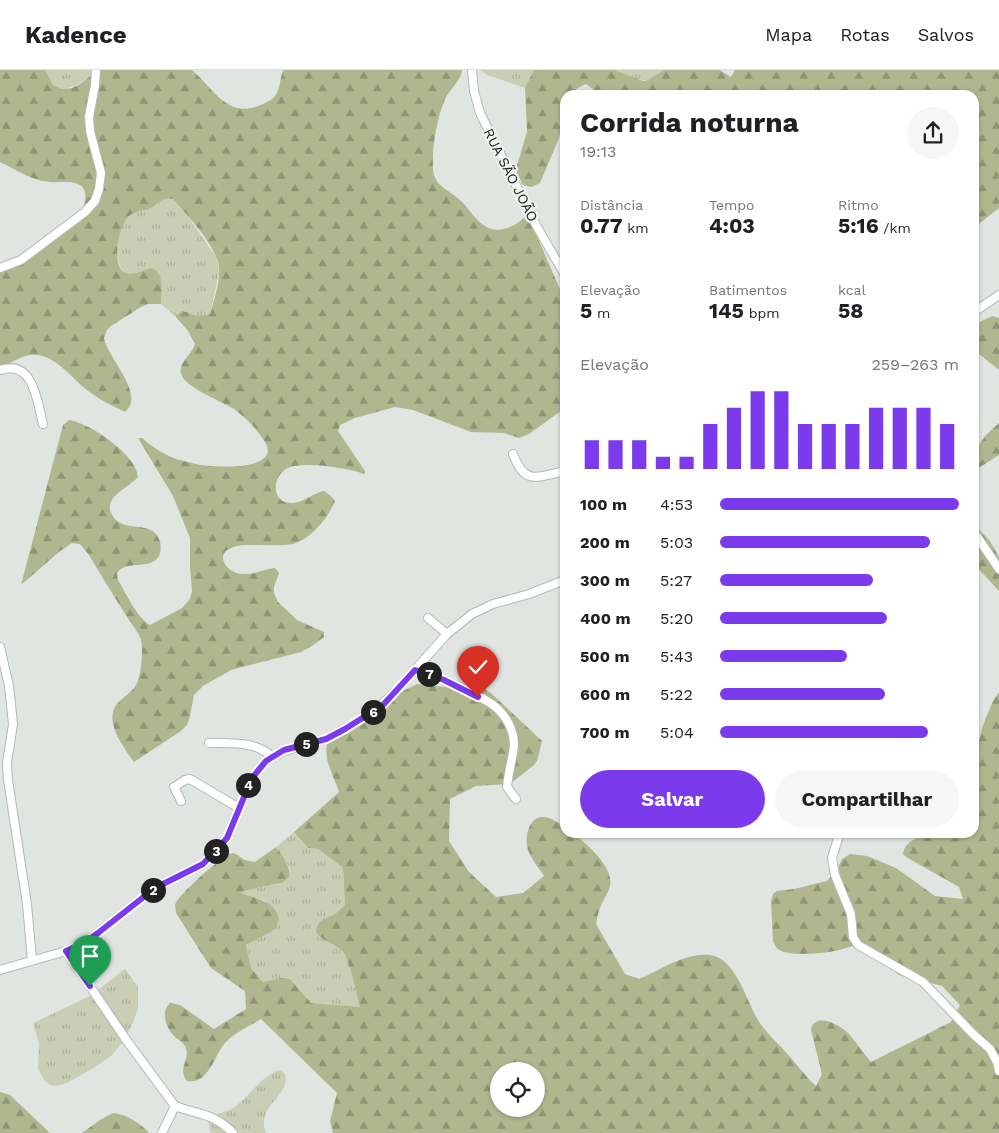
<!DOCTYPE html>
<html lang="pt">
<head>
<meta charset="utf-8">
<style>
	:root { --surface:#fff; --page:#f6f6f6; --text:#202124; --muted:#757577; --line:#e0e0e0; --accent:#7c3aed }
	body { margin:0; font-family:"Work Sans",sans-serif; background:var(--page); color:var(--text); height:100vh; display:flex; flex-direction:column; font-size:19px; white-space:nowrap }
	* { box-sizing:border-box; margin:0 }
	p { font-size:16px; color:var(--muted) }
	.icon { flex:none; width:28px; height:28px; fill:none; stroke:currentColor; stroke-width:2; stroke-linecap:round; stroke-linejoin:round }
	.map { position:relative; flex:1; overflow:hidden }
	.sheet { position:absolute; left:560px; top:20px; width:419px; height:748px; display:flex; flex-direction:column; background:var(--surface); border-radius:15px; box-shadow:0 1px 4px #0004 }
	.sheet>* { flex:none }
	.fabs { position:absolute; left:490px; top:992px; display:grid; gap:10px }
	.fabs a { display:grid; place-items:center; width:55px; height:55px; border-radius:50%; background:var(--surface); box-shadow:0 1px 4px #0004; font-size:25px }
	.pin { position:absolute; display:grid; place-items:center; width:42px; height:42px; color:#fff; margin:-51px -21px; border-radius:50% 50% 50% 0; rotate:-45deg; box-shadow:0 0 5px #0007 }
	.pin .icon { rotate:45deg }
	.km { position:absolute; width:25px; height:25px; margin:-12px; border-radius:50%; background:#222; color:#fff; font-size:14px; line-height:25px; text-align:center }
	.round { display:grid; place-items:center; flex:none; width:52px; height:52px; border-radius:26px; background:var(--page) }
	.overview { display:flex; align-items:center; justify-content:space-between; height:85px; padding:0 20px }
	h1 { font-size:28px; font-weight:700; line-height:38px }
	.stats { display:grid; grid-template-columns:repeat(3,1fr); gap:8px; height:85px; padding:5px 20px }
	.stats div { display:grid; align-content:center }
	.stats b { font-size:21px; font-weight:700 }
	.stats small { font-size:14px; font-weight:400 }
	.stats p { font-size:14px }
	.chart { height:140px; padding:10px 20px }
	.chart p { display:flex; justify-content:space-between }
	.chart svg { width:100%; height:90px; margin-top:5px; stroke:var(--accent); stroke-width:6 }
	.cta { display:flex; gap:10px; margin-top:auto; padding:10px 20px }
	.cta a { flex:1; height:58px; border-radius:30px; background:var(--accent); color:#fff; font-size:20px; font-weight:700; line-height:58px; text-align:center }
	.cta a+a { background:var(--page); color:var(--text) }
	ul { padding:0 20px; list-style:none; font-size:16px }
	li { display:grid; grid-template-columns:80px 60px 1fr; align-items:center; height:38px }
	li i { height:12px; border-radius:6px; background:var(--accent) }
	header { display:flex; align-items:center; gap:30px; box-sizing:border-box; height:70px; padding:0 25px; background:var(--surface); border-bottom:1px solid var(--line) }
	header strong { font-size:24px }
	nav { display:flex; gap:28px; margin-inline-start:auto; font-size:18px }
	.map>svg:first-child { display:block }
</style>
</head>
<body>
<header>
<strong>Kadence</strong>
<nav><a>Mapa</a><a>Rotas</a><a>Salvos</a></nav>
</header>
<div class="map">
<svg width="999" height="1063" viewBox="0 0 999 1063">
	<defs>
		<pattern id="grass-tufts" width="24" height="20" patternUnits="userSpaceOnUse" patternTransform="scale(1.25)"><rect width="24" height="20" fill="#caceb5"/><path d="M3 7l-1-3M5 7V3M7 7l1-3M15 17l-1-3M17 17v-4M19 17l1-3" fill="none" stroke="#adb09b"/></pattern>
		<pattern id="forest-firs" width="22" height="20" patternUnits="userSpaceOnUse" patternTransform="scale(1.25)"><rect width="22" height="20" fill="#b0b78f"/><path d="M5 1l3.5 6h-7zM16 11l3.5 6h-7z" fill="#8e9474"/></pattern>
	</defs>
	<rect width="100%" height="100%" fill="#e0e5e2"/>
	<g fill="url(#grass-tufts)">
		<path d="M45,0H98C81,13 55,34 45,0Z"/>
		<path d="M479,0H534L525,18L488,5Z"/>
		<path d="M615,0H664C645,18 636,8 615,0Z"/>
		<path d="M167,128L173,129L187,145L216,187L219,202L210,245C194,249 195,243 182,241L175,246L161,234V212L152,198L132,204L125,203C112,192 116,157 129,146C135,141 143,142 151,138C157,135 160,130 167,128Z"/>
		<path d="M294,762L308,778L318,779L343,798L345,835C342,837 339,841 336,843C325,850 318,847 316,862C322,872 336,873 344,883C349,889 357,927 360,937L311,933L290,909L281,908L263,912L251,898L246,875L271,862L266,831L239,822L269,815L282,813L290,800L288,795L276,777Z"/>
		<path d="M125,899L138,917V939L132,955L122,973L111,986L95,997L67,1013L56,1016L50,1015L44,1010L38,999L39,973L33,953L90,926Z"/>
		<path d="M280,1000L285,1004C291,1027 255,1035 266,1063H210L208,1049C215,1043 225,1043 233,1038C250,1027 261,1005 280,1000Z"/>
	</g>
	<g fill="url(#forest-firs)" fill-rule="evenodd">
		<path d="M0,0H45L53,15L62,19L72,18L80,14L98,0H192C213,18 227,48 258,36C265,33 271,31 275,26C280,19 280,8 283,0H462C461,11 450,19 445,29C437,49 432,75 433,97C433,116 448,119 460,130C468,137 473,147 481,153C495,166 513,158 525,147L530,150L565,231V338L529,364L519,368L504,363L471,362L413,340L395,337L355,348L340,355L338,361L365,401L364,404C348,398 303,391 288,398C271,406 271,434 292,433C303,433 313,423 324,421L331,426L335,431C328,448 311,469 293,474C282,476 269,475 258,475C250,475 239,474 231,478C214,485 227,503 242,504C253,505 264,499 275,498L279,503L274,517V523L278,532L297,550L324,562V567L312,576L301,582L231,600L203,616L194,625L190,646L187,655L181,661L134,692C124,678 103,651 117,634C122,628 129,624 134,618C142,609 143,581 141,570C139,562 131,554 127,547C114,526 101,506 89,485L80,474L72,473L59,482L21,515L63,355L69,350C90,353 137,385 138,407C131,415 116,422 112,430C109,435 109,440 112,445C124,465 152,448 160,471C161,476 161,482 159,486C150,501 127,489 117,503L118,510C126,523 137,548 150,555L182,538L190,529L192,521L190,497V468L173,426L138,368H142C159,382 171,389 192,393C206,397 224,397 238,396C246,396 261,393 266,386C270,381 267,374 263,369C255,357 246,348 234,339C221,331 186,318 181,304C178,292 193,284 195,274L188,261L175,246L182,241C195,243 194,249 210,244C214,230 220,213 219,198C217,176 187,145 173,129C163,127 161,131 153,137C145,142 135,140 128,147C119,156 110,198 126,203C134,206 145,199 152,198C165,205 161,221 161,234H148L141,237L111,256L107,260L104,268C108,289 146,324 125,342C113,336 102,331 91,323C73,311 55,281 29,285C19,287 11,294 0,296V203C23,190 42,175 63,158C68,154 76,149 80,143C85,136 89,121 80,115C72,110 59,113 50,112C30,110 17,100 0,92Z"/>
		<path d="M534,0H615L643,11L648,10L664,0H720L731,7L735,0H999V138L980,153L974,160V25H601L586,14L576,19L572,25H565V49L557,73L540,113L531,117L523,115L517,104V95L527,62L525,18Z"/>
		<path d="M992,246L999,248V300L974,280V255Z"/>
		<path d="M999,353V385L974,401V381L986,365Z"/>
		<path d="M974,454L990,471L999,487V521L974,494Z"/>
		<path d="M417,614L465,619L477,617L483,618L492,624L542,671L537,691L534,695L510,714L476,716L450,729L449,771L469,802L496,827L523,823L544,806C539,798 531,789 528,780C524,768 529,745 544,747C552,748 559,753 565,757V762L573,763C586,774 614,796 610,816C608,824 603,830 600,838C598,843 597,848 596,854L625,904L639,909C661,900 685,882 710,885C737,888 747,935 760,953C767,963 775,971 783,979C794,991 804,1005 816,1016L822,1004L811,960C814,941 841,955 849,964C857,973 863,983 871,992L951,952L960,935L942,916L899,905L862,874C855,875 850,877 843,879C830,883 797,886 784,882C778,880 775,877 773,871L771,831L773,824L777,821L794,819L827,811L837,800L842,789L850,784L867,786L896,798L935,826L963,829L959,817L906,787L903,784C906,759 956,762 974,762V747L977,746C977,709 972,677 988,643C991,635 994,628 999,622V1063H333L330,1051L337,1023L261,949C250,956 236,962 227,971C214,983 210,1015 187,1011C177,999 190,990 186,978C184,973 179,970 175,967C166,958 160,942 170,933L180,935L214,959L246,939L245,921L211,898L176,843C176,842 175,836 175,835C178,824 218,791 228,784L234,783L245,790L255,792L276,777C282,786 291,795 289,807L282,813L269,815L240,822C255,829 275,830 279,849L276,858L271,862L246,875L251,898L263,912L281,908L290,909L311,933L360,937C357,927 349,889 344,883C336,873 322,872 316,862C318,847 325,850 336,843C339,841 342,837 345,835L343,798L318,779L308,778L294,762L339,722C334,706 322,688 328,672L403,621ZM499,1001H536V1039H499Z"/>
		<path d="M0,1022L10,1025L50,1063H0Z"/>
		<path d="M113,1043C126,1044 140,1053 149,1063H82L100,1050Z"/>
	</g>
	<g fill="none" stroke-linecap="round" stroke-linejoin="round">
		<defs>
			<g id="minor">
				<path d="M472,0L474,21L480,43L536,155L565,205"/>
				<path d="M0,198L21,190L85,142L95,131L99,119L101,103L90,61L89,47L95,15L96,0"/>
				<path d="M974,242L999,225"/>
				<path d="M0,300C33,289 37,330 43,354"/>
				<path d="M513,384C525,416 537,407 565,401"/>
				<path d="M974,462L999,499"/>
				<path d="M428,548L447,564"/>
				<path d="M0,577L9,616L13,654L7,693L8,710L27,834L32,890"/>
				<path d="M415,600C437,607 475,622 493,635C505,644 514,659 514,675C513,688 508,703 507,717L516,729"/>
				<path d="M209,673C229,673 257,671 272,687"/>
				<path d="M181,731L174,717L185,710L190,709L239,738"/>
				<path d="M840,762L832,788L835,805L851,844L853,867L858,875L923,912L973,964L990,979L997,992L999,1001"/>
				<path d="M66,881L127,971L175,1036"/>
				<path d="M0,900L66,881L86,872L155,818L203,794L227,768L252,708L266,691L284,681L326,669L371,644L396,621L447,564L472,544L493,534L529,524L565,510"/>
				<path d="M175,1036C199,1045 214,1043 233,1063"/>
				<path d="M162,1063L175,1036"/>
			</g>
		</defs>
		<use href="#minor" stroke="#b5b9b6" stroke-width="10"/>
		<use href="#minor" stroke="#fff" stroke-width="8"/>
	</g>
	<g fill="none" stroke-linecap="round" stroke-linejoin="round">
		<defs>
			<path id="route" d="M90,916L66,881L86,872L98,863L155,818L203,794L227,768L252,708L266,691L284,680L326,669L345,659L383,635L415,600L444,610L478,627"/>
		</defs>
		<use href="#route" stroke="#fff" stroke-width="10"/>
		<use href="#route" stroke="#7c3aed" stroke-width="6"/>
	</g>
	<g text-anchor="middle" dominant-baseline="central" stroke-width="4.5" stroke-linejoin="round" paint-order="stroke">
		<g font-size="14" fill="#1b1c1b" stroke="#eef3ef">
			<text transform="translate(511 105) rotate(63)">RUA SÃO JOÃO</text>
		</g>
	</g>
</svg>
<div class="fabs">
<a><svg class="icon" aria-label="locate" viewBox="0 0 24 24"><circle cx="12" cy="12" r="6"/><path d="M12 2v4M12 18v4M2 12h4M18 12h4"/></svg></a>
</div>
<div class="pin" style="left:90px;top:916px;background:#1e9e55"><svg class="icon" aria-label="arrive" viewBox="0 0 24 24"><path d="M6 21V4h12l-3 4 3 4H6"/></svg></div>
<div class="pin" style="left:478px;top:627px;background:#d93025"><svg class="icon" aria-label="check" viewBox="0 0 24 24"><path d="M5 12l5 5 9-10"/></svg></div>
<b class="km" style="left:153px;top:820px">2</b>
<b class="km" style="left:216px;top:781px">3</b>
<b class="km" style="left:248px;top:715px">4</b>
<b class="km" style="left:306px;top:674px">5</b>
<b class="km" style="left:373px;top:642px">6</b>
<b class="km" style="left:429px;top:604px">7</b>
<section class="sheet">
<div class="overview"><div><h1>Corrida noturna</h1><p>19:13</p></div><a class="round"><svg class="icon" aria-label="share" viewBox="0 0 24 24"><path d="M12 15V3M7 8l5-5 5 5M5 13v7h14v-7"/></svg></a></div>
<div class="stats">
<div><p>Distância</p><b>0.77<small> km</small></b></div>
<div><p>Tempo</p><b>4:03</b></div>
<div><p>Ritmo</p><b>5:16<small> /km</small></b></div>
</div>
<div class="stats">
<div><p>Elevação</p><b>5<small> m</small></b></div>
<div><p>Batimentos</p><b>145<small> bpm</small></b></div>
<div><p>kcal</p><b>58</b></div>
</div>
<div class="chart"><p><span>Elevação</span>259–263 m</p>
<svg viewBox="0 0 160 44" preserveAspectRatio="none"><path d="M5 44V30M15 44V30M25 44V30M35 44V38M45 44V38M55 44V22M65 44V14M75 44V6M85 44V6M95 44V22M105 44V22M115 44V22M125 44V14M135 44V14M145 44V14M155 44V22"/></svg>
</div>
<ul>
<li><b>100 m</b>4:53<i style="width:100%"></i></li>
<li><b>200 m</b>5:03<i style="width:88%"></i></li>
<li><b>300 m</b>5:27<i style="width:64%"></i></li>
<li><b>400 m</b>5:20<i style="width:70%"></i></li>
<li><b>500 m</b>5:43<i style="width:53%"></i></li>
<li><b>600 m</b>5:22<i style="width:69%"></i></li>
<li><b>700 m</b>5:04<i style="width:87%"></i></li>
</ul>
<div class="cta"><a>Salvar</a><a>Compartilhar</a></div>
</section>
</div>
</body>
</html>
